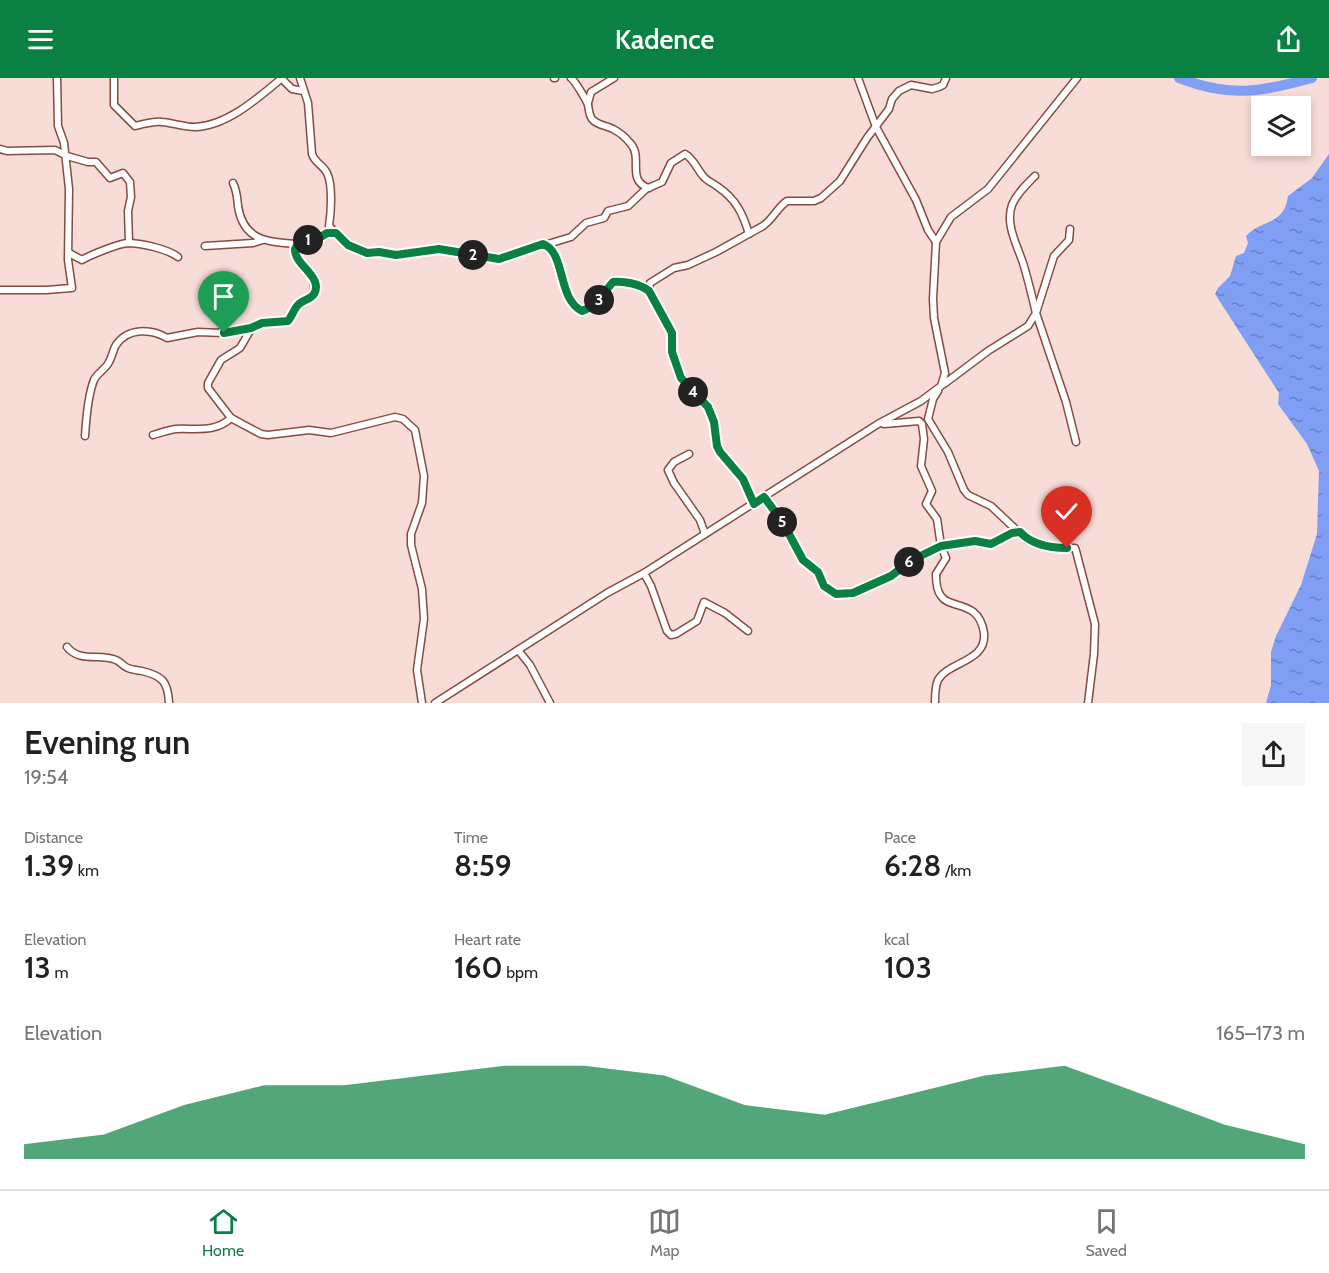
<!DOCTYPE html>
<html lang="en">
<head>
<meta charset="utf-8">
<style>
	:root { --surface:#fff; --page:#f6f6f6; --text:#202124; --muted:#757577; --line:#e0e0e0; --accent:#0b8043 }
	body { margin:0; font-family:Cabin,sans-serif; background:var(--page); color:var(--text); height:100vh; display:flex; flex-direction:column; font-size:22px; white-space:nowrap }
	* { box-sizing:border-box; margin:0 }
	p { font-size:20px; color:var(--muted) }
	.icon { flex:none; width:33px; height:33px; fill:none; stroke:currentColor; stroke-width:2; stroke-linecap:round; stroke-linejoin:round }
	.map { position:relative; height:625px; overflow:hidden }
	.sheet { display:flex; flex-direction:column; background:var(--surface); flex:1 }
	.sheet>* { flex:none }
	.tools { position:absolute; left:1251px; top:18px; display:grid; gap:12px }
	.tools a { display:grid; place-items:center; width:60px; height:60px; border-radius:0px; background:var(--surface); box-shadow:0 3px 9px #0003; font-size:30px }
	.pin { position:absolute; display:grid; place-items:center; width:51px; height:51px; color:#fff; margin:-62px -26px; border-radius:50% 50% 50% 0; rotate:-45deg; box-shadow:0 0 6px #0007 }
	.pin .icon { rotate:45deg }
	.km { position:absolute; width:30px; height:30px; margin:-15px; border-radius:50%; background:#222; color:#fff; font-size:16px; line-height:30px; text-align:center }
	.round { display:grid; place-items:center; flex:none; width:63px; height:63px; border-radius:0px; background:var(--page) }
	.summary { display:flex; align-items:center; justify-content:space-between; height:102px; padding:0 24px }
	h1 { font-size:33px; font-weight:600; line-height:45px }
	.stats { display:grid; grid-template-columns:repeat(3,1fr); gap:9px; height:102px; padding:6px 24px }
	.stats div { display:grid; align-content:center }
	.stats b { font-size:30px; font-weight:600 }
	.stats small { font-size:16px; font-weight:400 }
	.stats p { font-size:16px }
	.chart { height:168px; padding:12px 24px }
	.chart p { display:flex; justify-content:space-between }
	.chart svg { width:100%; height:108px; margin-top:6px; fill:var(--accent); opacity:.7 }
	header { display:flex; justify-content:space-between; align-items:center; height:78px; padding:0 24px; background:var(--accent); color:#fff; font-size:27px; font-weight:600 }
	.tab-bar { display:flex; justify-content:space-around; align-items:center; height:84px; border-top:2px solid var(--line); background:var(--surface); font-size:16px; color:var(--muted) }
	.tab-bar a { display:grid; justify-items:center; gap:3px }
	.tab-bar .current { color:var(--accent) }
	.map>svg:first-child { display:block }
</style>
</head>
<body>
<header><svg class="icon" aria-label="menu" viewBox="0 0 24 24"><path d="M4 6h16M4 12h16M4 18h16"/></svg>Kadence<svg class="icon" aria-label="share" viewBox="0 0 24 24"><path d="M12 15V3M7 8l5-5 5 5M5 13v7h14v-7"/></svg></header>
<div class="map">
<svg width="1329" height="625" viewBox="0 0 1329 625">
	<defs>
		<pattern id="water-ripples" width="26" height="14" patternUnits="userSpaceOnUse" patternTransform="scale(1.5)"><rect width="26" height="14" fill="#819ef5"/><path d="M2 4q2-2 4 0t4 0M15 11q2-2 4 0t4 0" fill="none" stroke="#6a80c5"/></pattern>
	</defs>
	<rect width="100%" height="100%" fill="#f8dcd7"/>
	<path fill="url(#water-ripples)" d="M1329,76V625H1266L1271,607V574L1276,558L1301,507L1317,456L1319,393L1307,366L1278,326L1279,315L1215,216L1218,210L1230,198L1236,178L1244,175L1248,165L1246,158C1262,141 1284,148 1288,118L1312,100Z"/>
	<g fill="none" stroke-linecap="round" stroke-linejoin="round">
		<path stroke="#819ef5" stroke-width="10" d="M1179,0C1231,20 1260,14 1312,0"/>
		<defs>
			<g id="minor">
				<path d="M114,0V27L135,48C143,46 154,43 162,44C173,45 184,49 195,49C227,48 258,20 282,0"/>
				<path d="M281,0L292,11L304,13"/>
				<path d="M300,0L308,25L312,76C315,85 323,87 327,95C333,107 331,135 329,148L345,164L367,175L379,174L396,177L439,171L499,181L571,159L586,145L604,140L608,133L628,128L646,111L662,104L671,85L685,76C693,80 697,91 703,98C707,103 713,105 718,109C736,121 743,136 749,156"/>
				<path d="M554,0H555"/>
				<path d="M571,0C575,3 587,23 588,27C589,32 589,37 592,41C598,48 606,47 613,51C619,54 627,61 631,66C643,80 626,103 649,110"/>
				<path d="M858,0L876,49L916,122L928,152L936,164"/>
				<path d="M588,25L591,14L614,0"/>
				<path d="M0,71L7,73L55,72L67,78L88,84H96L110,100L123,95L130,104L131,119L128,133L129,165"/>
				<path d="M233,105C237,113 237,119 238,128C243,163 268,164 298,166"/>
				<path d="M1070,151L1069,162L1054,178L1036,235L1066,324L1076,364"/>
				<path d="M336,155C328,155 306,162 298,166L295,176C302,191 319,198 313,217L296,228L288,243L262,245L251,251L240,270L221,282L208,305V310L231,340L261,356L268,357L309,352L331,355L395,339L403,341L415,352L424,398L422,425L411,456V467L422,511L424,541L417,592L422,625"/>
				<path d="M544,167C566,175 557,221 582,233L593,228L613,204C625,203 640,206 649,213L673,255L672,274L681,300L708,329L714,344L717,368L720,374L743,401L754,426"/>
				<path d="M205,168L253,165L263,162"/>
				<path d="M69,175L82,182C90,177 118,166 127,165C141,165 168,171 178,179"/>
				<path d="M0,212H46L72,210L68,182L69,111L64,65L58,48L57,0"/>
				<path d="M649,213L650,205L674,190L688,187L716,174L763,148C773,141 777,130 787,123H814L821,120L840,103L867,60L889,31L892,21L899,13L911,7L932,11L939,9L943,7L946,0"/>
				<path d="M944,306L988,273L1028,248L1036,235C1032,218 1028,201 1023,185C1017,167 1005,146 1012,127C1017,115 1027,106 1035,98"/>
				<path d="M938,313L933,321L928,341L948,374L964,412L968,417L991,428L1027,462L1053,470H1075L1076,473L1095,546L1094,576L1088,625"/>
				<path d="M884,346L919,343L922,346L924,361L921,388L932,413L926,426L937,441L941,468L946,480L936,496C936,502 937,513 941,518C950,532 979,521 984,555C987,584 949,583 938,602C935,608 935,619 935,625"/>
				<path d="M153,357C160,355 168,352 176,351C196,350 215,355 231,340"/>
				<path d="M85,358C86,342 88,317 94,302C97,295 106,291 109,284C112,279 113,272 116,267C128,249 152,251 167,260L198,254L224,255L251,251"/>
				<path d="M689,376L674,384L668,392L674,405L700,442L705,456"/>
				<path d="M764,419L782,443L803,482L818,494L824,508L836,516L853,515L891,498L912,482L941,468L975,463L991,466L1012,455H1020"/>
				<path d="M644,495L651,508L667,553L671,557L676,556L697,543L704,524L725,535L748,553"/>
				<path d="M67,569C80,585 100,575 116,582C121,584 124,589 128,590C132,592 138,592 142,593C163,598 168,604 169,625"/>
				<path d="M518,572L530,587L550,625"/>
				<path d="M435,625L607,515L644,495L878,346L921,323L941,308L945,295L934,240L933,221L936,164L951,139L988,111L1077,0"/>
			</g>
		</defs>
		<use href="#minor" stroke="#864b43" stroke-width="9"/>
		<use href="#minor" stroke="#fff" stroke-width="6"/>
	</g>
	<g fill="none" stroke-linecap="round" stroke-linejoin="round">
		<defs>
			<path id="route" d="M224,255L251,250L262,245L288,243C292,238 294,231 298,227C302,222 310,222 314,216C324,199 294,187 295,171L298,166L305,162L319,160L327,155H336L348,167L367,175L379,174L396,177L439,171L499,181L543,166C566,174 557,221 582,233L593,228L613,204C625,203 640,206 649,213L672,255V274L681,300L708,329L714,344L717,368L720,374L743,401L754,426L764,419L782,443L803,482L818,494L824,508L836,516L853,515L891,498L912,482L941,468L975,463L991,466L1012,455L1020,454C1032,467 1050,470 1067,470"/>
		</defs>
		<use href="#route" stroke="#fff" stroke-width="12"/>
		<use href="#route" stroke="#0b8043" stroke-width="8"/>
	</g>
</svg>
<div class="tools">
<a><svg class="icon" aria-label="layers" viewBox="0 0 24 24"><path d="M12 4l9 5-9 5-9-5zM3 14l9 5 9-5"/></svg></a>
</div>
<div class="pin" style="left:224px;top:255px;background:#1e9e55"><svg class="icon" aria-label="arrive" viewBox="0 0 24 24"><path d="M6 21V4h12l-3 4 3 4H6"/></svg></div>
<div class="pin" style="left:1067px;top:470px;background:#d93025"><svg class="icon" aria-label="check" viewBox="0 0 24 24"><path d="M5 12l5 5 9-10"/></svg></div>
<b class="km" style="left:308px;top:162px">1</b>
<b class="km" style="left:473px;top:177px">2</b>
<b class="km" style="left:599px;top:222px">3</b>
<b class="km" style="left:693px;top:314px">4</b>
<b class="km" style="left:782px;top:444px">5</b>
<b class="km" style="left:909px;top:484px">6</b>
</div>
<section class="sheet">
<div class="summary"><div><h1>Evening run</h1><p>19:54</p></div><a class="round"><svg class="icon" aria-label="share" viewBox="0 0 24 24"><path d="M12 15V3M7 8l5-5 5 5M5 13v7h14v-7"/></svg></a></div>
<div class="stats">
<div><p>Distance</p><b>1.39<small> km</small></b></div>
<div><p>Time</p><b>8:59</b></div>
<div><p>Pace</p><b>6:28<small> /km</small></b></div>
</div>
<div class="stats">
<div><p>Elevation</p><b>13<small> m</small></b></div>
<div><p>Heart rate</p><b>160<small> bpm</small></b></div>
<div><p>kcal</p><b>103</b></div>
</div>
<div class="chart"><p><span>Elevation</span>165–173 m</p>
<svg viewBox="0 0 160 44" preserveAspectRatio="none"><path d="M0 44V38L10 34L20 22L30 14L40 14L50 10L60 6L70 6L80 10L90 22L100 26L110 18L120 10L130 6L140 18L150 30L160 38V44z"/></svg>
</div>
</section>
<nav class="tab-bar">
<a class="current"><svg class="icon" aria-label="home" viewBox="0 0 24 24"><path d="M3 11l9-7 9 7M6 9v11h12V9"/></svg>Home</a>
<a><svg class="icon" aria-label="map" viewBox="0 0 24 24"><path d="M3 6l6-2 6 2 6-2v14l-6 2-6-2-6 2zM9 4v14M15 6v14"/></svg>Map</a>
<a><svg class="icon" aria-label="saved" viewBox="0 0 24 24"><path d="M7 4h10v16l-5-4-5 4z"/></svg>Saved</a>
</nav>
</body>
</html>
